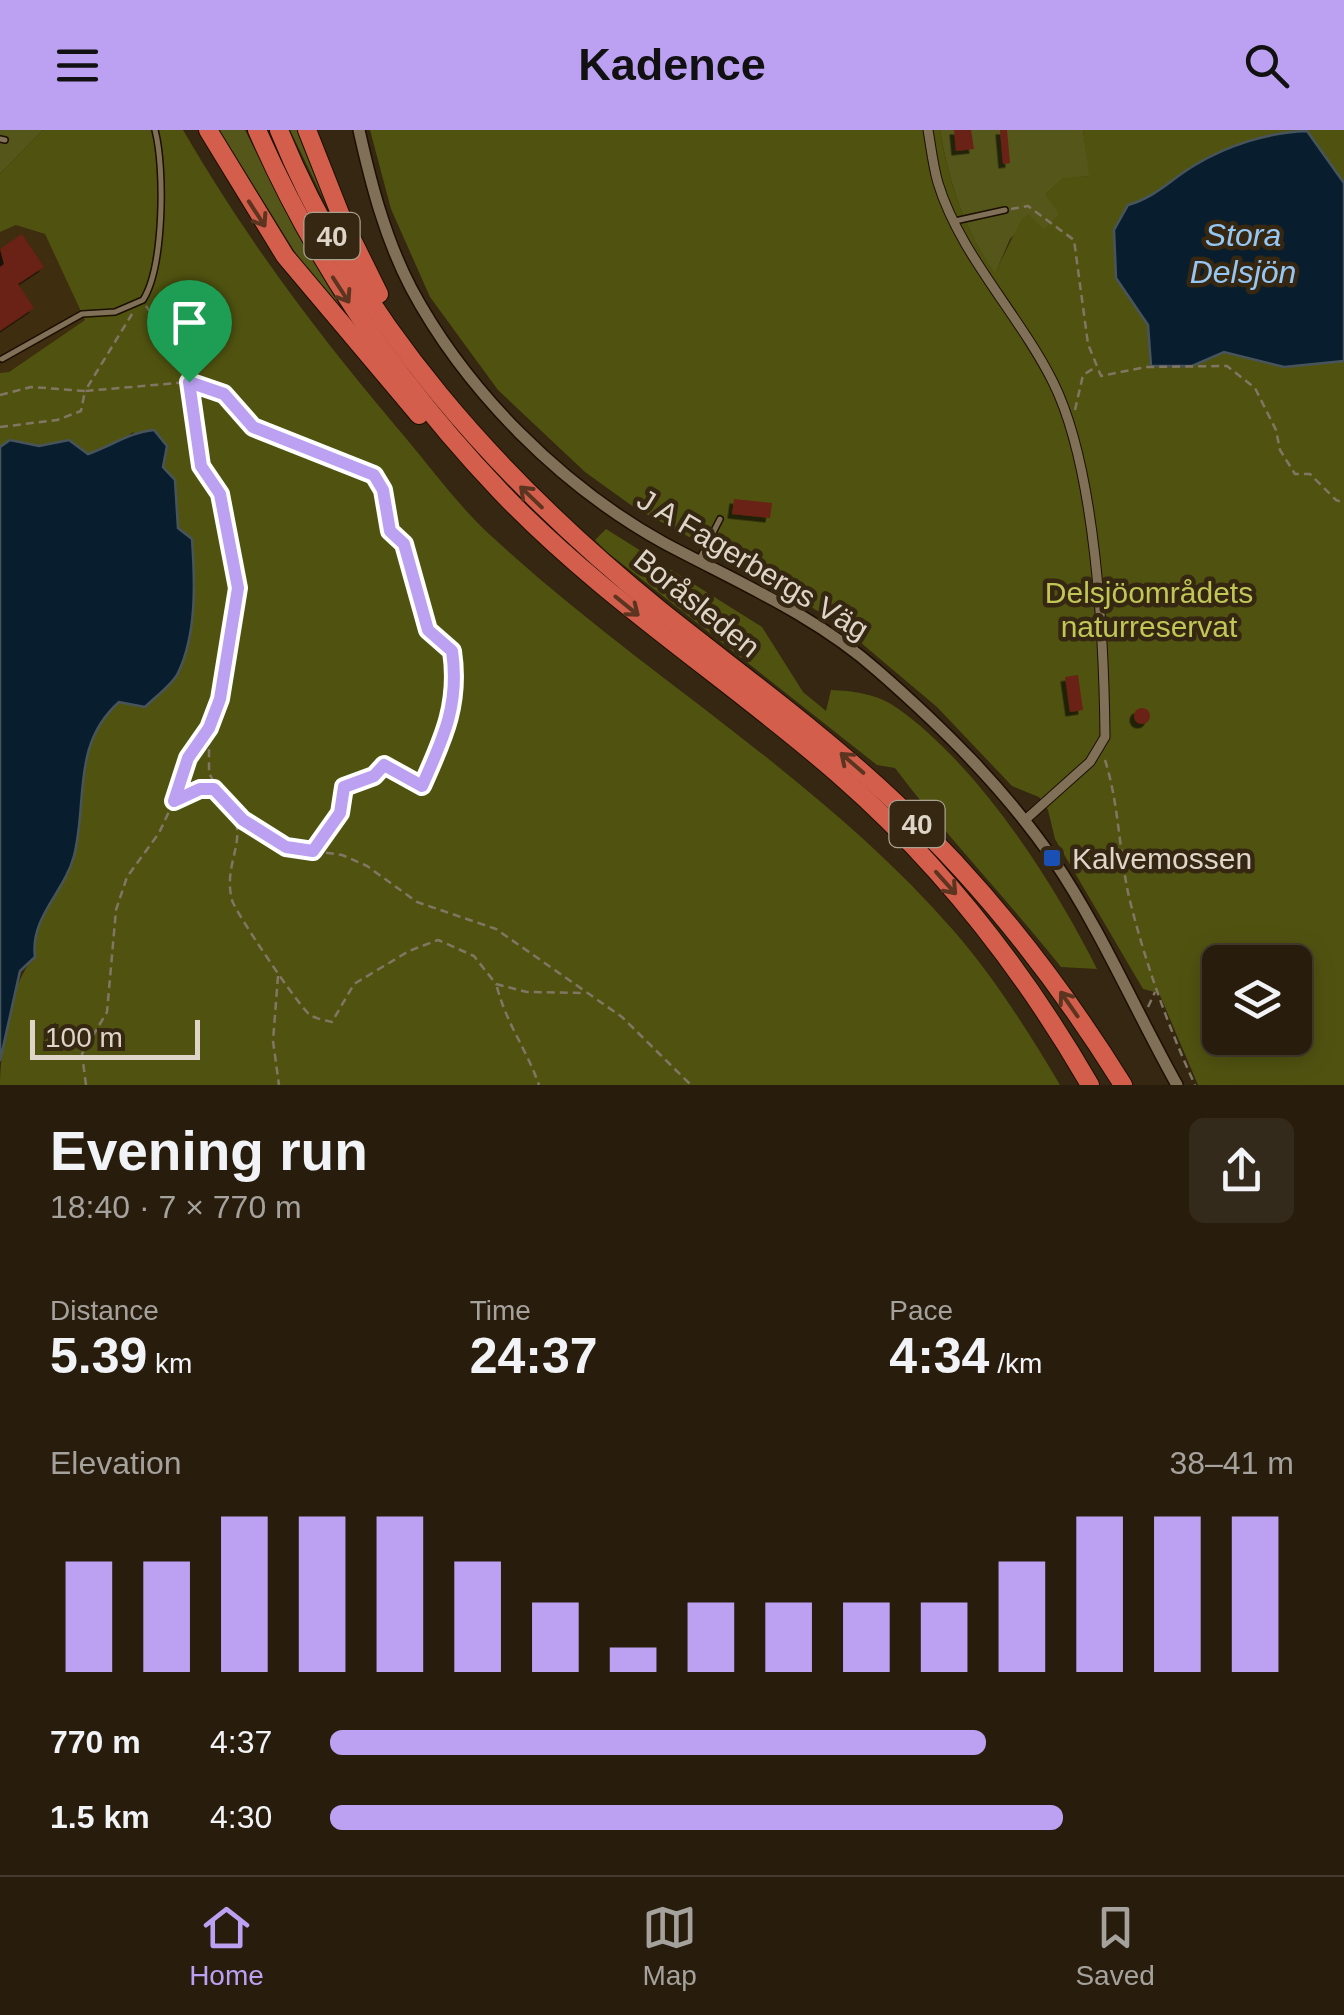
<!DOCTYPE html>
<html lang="en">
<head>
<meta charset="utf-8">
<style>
	:root { --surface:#281d0d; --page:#342a1b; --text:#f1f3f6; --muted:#a5a29d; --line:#443b2e; --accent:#bca0f2 }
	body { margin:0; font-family:Helvetica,sans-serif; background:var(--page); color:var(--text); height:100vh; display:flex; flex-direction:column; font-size:38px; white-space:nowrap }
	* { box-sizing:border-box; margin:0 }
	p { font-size:32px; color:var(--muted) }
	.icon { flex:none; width:55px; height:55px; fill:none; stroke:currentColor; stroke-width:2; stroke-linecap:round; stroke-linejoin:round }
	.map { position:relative; height:955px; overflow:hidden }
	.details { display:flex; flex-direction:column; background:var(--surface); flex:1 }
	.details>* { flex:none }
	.buttons { position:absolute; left:1202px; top:815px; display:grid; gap:20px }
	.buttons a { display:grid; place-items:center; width:110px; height:110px; border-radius:15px; background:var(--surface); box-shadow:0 5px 25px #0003,0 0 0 2px var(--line); font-size:50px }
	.scale { position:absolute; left:30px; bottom:25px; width:170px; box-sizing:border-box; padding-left:10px; border:5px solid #ded5c8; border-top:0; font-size:28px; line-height:35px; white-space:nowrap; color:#ded5c8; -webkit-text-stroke:8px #352711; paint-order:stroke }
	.pin { position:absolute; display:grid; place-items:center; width:85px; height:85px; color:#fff; margin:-102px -42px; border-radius:50% 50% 50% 0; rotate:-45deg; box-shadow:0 0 10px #0007 }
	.pin .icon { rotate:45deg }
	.round { display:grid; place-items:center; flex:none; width:105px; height:105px; border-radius:15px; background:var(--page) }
	.headline { display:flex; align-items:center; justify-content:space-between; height:170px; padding:0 50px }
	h1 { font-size:55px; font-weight:800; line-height:75px }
	.figures { display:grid; grid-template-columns:repeat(3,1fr); gap:15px; height:170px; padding:10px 50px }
	.figures div { display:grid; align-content:center }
	.figures b { font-size:50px; font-weight:800 }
	.figures small { font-size:28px; font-weight:400 }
	.figures p { font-size:28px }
	.chart { height:280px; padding:20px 50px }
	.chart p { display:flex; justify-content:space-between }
	.chart svg { width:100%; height:180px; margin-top:10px; stroke:var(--accent); stroke-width:6 }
	ul { padding:0 50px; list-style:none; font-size:32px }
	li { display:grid; grid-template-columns:160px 120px 1fr; align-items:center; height:75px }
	li i { height:25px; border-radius:12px; background:var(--accent) }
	header { display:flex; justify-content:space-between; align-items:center; height:130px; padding:0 50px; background:var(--accent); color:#111; font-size:45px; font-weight:800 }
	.menu { display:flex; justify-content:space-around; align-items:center; height:140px; border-top:2px solid var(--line); background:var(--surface); font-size:28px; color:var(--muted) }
	.menu a { display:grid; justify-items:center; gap:5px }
	.menu .selected { color:var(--accent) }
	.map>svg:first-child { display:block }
</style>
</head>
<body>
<header><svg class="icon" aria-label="menu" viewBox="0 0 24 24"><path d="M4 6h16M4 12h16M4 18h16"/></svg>Kadence<svg class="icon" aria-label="search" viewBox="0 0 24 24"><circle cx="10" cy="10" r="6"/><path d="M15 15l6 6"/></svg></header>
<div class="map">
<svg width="1344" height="955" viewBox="0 0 1344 955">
	<defs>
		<filter id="shadow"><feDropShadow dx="-4.5" dy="4.5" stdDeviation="0" flood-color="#0009"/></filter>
	</defs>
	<rect width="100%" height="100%" fill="#352711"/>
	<path fill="#3f2d10" d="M16,95L45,104L85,190L9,242L0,243V102Z"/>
	<g fill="#545719">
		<path d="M0,0H43L0,44Z"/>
		<path d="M219,0H245L294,98L360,210L298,127Z"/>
		<path d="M290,0H301L335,85L332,87Z"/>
		<path d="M940,0H1083L1090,46L1062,49L1046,64L1060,84L1044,100L1021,98L1010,109L995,144C964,99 949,53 940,0Z"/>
	</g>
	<g fill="#505310" fill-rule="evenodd">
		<path d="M43,0H183C248,112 320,207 404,306C431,338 457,374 488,403C637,542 818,645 953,800C994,847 1028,901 1060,955H0C0,921 11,849 35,827C30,787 64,763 74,726C88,671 71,615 119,572L145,577L178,545L195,450L178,398L175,351L133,302L117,315L87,324L69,310L39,316L10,310L0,317V243L9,242L85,190L45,104L16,95L0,102V44Z"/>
		<path d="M370,0H940C949,53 964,99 995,143L1021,90L1028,84L1044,99L1059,84L1045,65L1062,48L1089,46L1083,0H1344V53L1307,1L1196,34L1151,68L1128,75L1116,148L1148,195L1192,236L1224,222L1284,237L1344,231V955H1198L1159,863L1143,859L1055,709L1048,680L1039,667L1012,656L937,577L841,496L766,448L635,378L585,342L498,260L430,167L391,79ZM1220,832H1295V908H1220Z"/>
		<path d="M606,399L762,497L803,562L826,581L831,560C854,561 878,564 897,578C978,635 1053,751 1097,839L1061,837C1007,769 947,707 895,638L877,635L607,422L595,410Z"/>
	</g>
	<g fill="#081d2e" stroke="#48545c" stroke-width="2.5">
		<path d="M1307,1L1344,53V231L1284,237L1224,222L1192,236H1151L1148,195L1116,148L1114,100L1128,75C1156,67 1171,49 1195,35C1228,15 1270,2 1307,1Z"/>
		<path d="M154,300L167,316L163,337L175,350L178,398L192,409C195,451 197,504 178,543C172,555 155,567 145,577L119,572C71,615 88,671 74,726C64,763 30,787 35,827L20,841L0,931V317L10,310L39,316L69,310L88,324C111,316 130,302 154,300Z"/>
	</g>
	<g fill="#6a2113" filter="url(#shadow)">
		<path d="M954,0H971L974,19L956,21Z"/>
		<path d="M1000,0H1007L1010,33L1003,34Z"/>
		<path d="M22,104L44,137L18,154L34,178L0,201V137L4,134L0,119Z"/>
		<path d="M734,369L772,373L770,388L732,384Z"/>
		<path d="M1078,545L1083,580L1070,582L1065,547Z"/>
		<circle cx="1142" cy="586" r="8"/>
	</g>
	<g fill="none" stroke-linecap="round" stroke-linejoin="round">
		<defs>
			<g id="service">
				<path d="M0,9L5,10"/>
				<path d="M955,91L1005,80"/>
				<path d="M2,229L82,184L115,182L143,170C164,137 165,38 155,0"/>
				<path d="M699,430L720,389"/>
			</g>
			<path id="minor" d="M928,0C931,17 933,36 938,53C960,125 1019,184 1053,252C1096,338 1104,509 1105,607L1090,632L1024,691"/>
			<path id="tertiary" d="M359,0C371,54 385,108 411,158C466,261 561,356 664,413C737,452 815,485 878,541C942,597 1004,658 1053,729C1101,800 1135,880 1177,955"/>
			<g id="motorway">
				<path d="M208,0L285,126L419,285"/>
				<path d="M257,0C316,135 400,256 501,362C603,469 728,548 838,644C939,732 1023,839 1090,955"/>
				<path d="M279,0C358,194 501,351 661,481C740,544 822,603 896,673C984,756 1059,852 1123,955"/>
				<path d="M307,0L343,91L379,164"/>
			</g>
		</defs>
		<use href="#service" stroke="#1c0f00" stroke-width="8"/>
		<use href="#minor" stroke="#1c0f00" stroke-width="11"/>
		<use href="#tertiary" stroke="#1c0f00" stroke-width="14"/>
		<use href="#motorway" stroke="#1c0f00" stroke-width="20"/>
		<g stroke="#817664" stroke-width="2.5" stroke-dasharray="8 5" stroke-linecap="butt">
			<path d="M1011,79L1028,76L1074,110L1088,214L1101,246L1146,237L1227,236L1255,258L1276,300L1280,320L1295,344H1310L1336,370L1344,373"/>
			<path d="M146,176L182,226L197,285L201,336L220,364L238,457L231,488L227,540L209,598V643L218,660"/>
			<path d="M0,265L31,257L85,261L132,184"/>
			<path d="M1075,280L1083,245L1096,237"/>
			<path d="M0,297L57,290L81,281L85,261L189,252L223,263L253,297L375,345L383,360L390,401L404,415L428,500L452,521L457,556L443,608L422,656L384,635L374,646L343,657L340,683L313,721"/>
			<path d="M1105,630C1119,674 1119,722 1129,767C1145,832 1167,894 1195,955"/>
			<path d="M175,670L188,629L207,601"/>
			<path d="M235,679L286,717L342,725L367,736L417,772L496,799L622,887L691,955"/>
			<path d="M278,846L273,911L279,955"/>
			<path d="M497,857C507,895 526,918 539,955"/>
			<path d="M1148,877L1155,862"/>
			<path d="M86,955L82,924L107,882L116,780L127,747L159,703L174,671L201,659L219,662C258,705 221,727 232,770C235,782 300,878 310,885C316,889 325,890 332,892L354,854L409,821L438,810L474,826L496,854L527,862L583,863"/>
		</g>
		<use href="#service" stroke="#807058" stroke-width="5"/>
		<use href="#minor" stroke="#807058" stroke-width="9"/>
		<use href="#tertiary" stroke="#807058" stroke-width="11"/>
		<use href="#motorway" stroke="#d35e4c" stroke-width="18"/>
	</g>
	<defs><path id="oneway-shaft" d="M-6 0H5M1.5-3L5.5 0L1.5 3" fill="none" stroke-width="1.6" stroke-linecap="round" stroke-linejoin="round" transform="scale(2.5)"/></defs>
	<g stroke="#5c3520">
		<use href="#oneway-shaft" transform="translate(257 84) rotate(57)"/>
		<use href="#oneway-shaft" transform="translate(341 160) rotate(57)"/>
		<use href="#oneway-shaft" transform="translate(531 367) rotate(-136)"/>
		<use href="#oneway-shaft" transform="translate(627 476) rotate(39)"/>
		<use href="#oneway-shaft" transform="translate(852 633) rotate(-139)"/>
		<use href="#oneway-shaft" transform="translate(946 753) rotate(48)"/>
		<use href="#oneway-shaft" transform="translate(1069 874) rotate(-125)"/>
	</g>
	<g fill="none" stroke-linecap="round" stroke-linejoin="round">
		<defs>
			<path id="route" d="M189,252L224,264L253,297L374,345L383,360L390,401L404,414L428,500L452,521C460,574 443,609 422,656L384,635L374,646L344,657L340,683L313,721L286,717L243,690L214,659H200L174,671L188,628L209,598L220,569L238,458L220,364L201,336Z"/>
		</defs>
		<use href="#route" stroke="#fff" stroke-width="20"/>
		<use href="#route" stroke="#bca0f2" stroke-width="12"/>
	</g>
	<rect fill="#1a4fb4" stroke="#352711" stroke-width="4" x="1042" y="718" width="20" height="20" rx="5"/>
	<g text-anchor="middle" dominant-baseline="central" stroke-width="9" stroke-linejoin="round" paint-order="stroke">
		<g fill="#352711" stroke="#aba191" stroke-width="2.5">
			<rect x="304.5" y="83" width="55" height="46" rx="8"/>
			<rect x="889.5" y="671" width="55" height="46" rx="8"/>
		</g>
		<g font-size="28" font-weight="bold" fill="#ded5c8">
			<text x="332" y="106">40</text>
			<text x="917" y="694">40</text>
		</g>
		<g font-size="30" fill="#ded5c8" stroke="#352711">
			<text transform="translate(753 434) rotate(31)">J A Fagerbergs Väg</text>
			<text transform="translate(697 473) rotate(39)">Boråsleden</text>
		</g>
		<g font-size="30" fill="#c1c756" stroke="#352711">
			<text x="1149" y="462">Delsjöområdets<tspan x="1149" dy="34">naturreservat</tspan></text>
		</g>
		<g font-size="30" fill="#ded5c8" stroke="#352711" text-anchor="start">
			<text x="1072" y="728">Kalvemossen</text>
		</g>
		<g font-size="32" font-style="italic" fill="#96c7f4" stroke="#352711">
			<text x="1243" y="105">Stora<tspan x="1243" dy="37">Delsjön</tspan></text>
		</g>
	</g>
</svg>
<div class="buttons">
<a><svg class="icon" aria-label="layers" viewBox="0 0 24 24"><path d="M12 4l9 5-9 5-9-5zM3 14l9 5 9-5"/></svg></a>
</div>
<div class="scale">100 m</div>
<div class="pin" style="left:189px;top:252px;background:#1e9e55"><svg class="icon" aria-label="arrive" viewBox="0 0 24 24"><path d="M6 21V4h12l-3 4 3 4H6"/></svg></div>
</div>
<section class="details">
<div class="headline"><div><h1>Evening run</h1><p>18:40 · 7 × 770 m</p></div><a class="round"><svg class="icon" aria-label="share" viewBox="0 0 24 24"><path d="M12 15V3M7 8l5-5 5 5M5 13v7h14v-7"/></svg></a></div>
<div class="figures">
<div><p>Distance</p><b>5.39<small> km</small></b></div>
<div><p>Time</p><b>24:37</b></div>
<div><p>Pace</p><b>4:34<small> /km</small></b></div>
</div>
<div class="chart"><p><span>Elevation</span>38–41 m</p>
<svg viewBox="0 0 160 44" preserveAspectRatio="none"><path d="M5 44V17M15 44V17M25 44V6M35 44V6M45 44V6M55 44V17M65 44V27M75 44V38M85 44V27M95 44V27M105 44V27M115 44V27M125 44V17M135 44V6M145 44V6M155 44V6"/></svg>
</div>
<ul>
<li><b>770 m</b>4:37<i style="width:68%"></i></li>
<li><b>1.5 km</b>4:30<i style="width:76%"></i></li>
</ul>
</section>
<nav class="menu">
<a class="selected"><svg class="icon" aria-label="home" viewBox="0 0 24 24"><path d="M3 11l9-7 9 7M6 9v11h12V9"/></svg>Home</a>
<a><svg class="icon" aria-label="map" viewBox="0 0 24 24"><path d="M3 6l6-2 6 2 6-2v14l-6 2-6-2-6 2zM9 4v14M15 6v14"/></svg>Map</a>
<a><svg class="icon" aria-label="saved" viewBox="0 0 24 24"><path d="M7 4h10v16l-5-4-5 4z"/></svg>Saved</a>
</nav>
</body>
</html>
